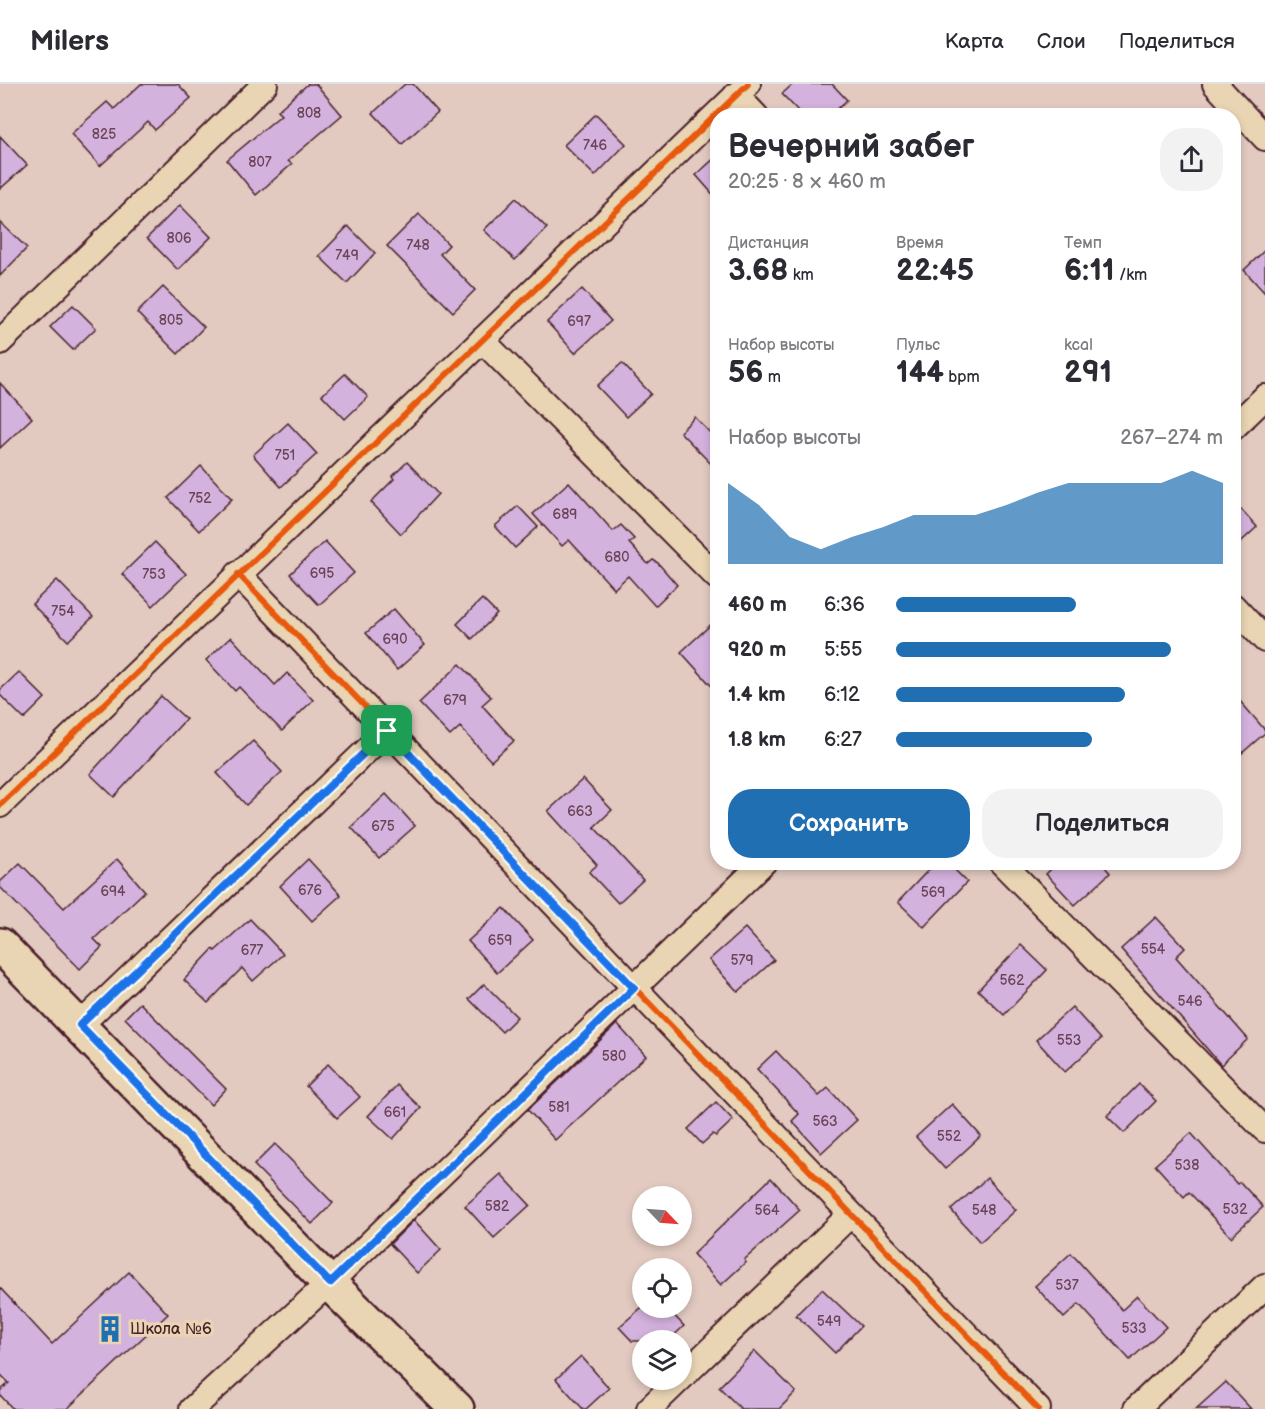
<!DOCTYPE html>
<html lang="ru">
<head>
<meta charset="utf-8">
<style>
	:root { --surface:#fff; --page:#f2f2f3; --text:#2b2b33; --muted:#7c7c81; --line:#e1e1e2; --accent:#1f6fb2 }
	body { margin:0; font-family:"Balsamiq Sans",sans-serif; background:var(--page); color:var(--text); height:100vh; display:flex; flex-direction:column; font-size:22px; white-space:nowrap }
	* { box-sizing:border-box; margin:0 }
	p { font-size:20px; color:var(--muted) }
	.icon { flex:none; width:33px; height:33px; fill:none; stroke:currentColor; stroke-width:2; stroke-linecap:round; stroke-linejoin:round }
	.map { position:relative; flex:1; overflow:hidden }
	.sheet { position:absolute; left:710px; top:24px; width:531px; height:762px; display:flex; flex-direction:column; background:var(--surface); border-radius:24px; box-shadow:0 3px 9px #0003 }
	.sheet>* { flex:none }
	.needle { width:39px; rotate:115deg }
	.controls { position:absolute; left:632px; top:1102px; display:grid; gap:12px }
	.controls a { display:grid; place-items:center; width:60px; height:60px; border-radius:50%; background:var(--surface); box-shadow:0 3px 9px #0003; font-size:30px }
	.pin { position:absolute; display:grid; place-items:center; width:51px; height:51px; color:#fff; margin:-26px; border-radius:12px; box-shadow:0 3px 9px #0006 }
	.round { display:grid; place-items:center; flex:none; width:63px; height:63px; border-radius:24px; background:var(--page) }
	.overview { display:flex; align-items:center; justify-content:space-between; height:102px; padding:0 18px }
	h1 { font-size:33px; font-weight:600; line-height:45px }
	.stats { display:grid; grid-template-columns:repeat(3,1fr); gap:9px; height:102px; padding:6px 18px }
	.stats div { display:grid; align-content:center }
	.stats b { font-size:30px; font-weight:600 }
	.stats small { font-size:16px; font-weight:400 }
	.stats p { font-size:16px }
	.chart { height:168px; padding:12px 18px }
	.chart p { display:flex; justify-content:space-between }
	.chart svg { width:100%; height:108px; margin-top:6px; fill:var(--accent); opacity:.7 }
	.action { display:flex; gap:12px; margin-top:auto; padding:12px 18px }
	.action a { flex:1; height:69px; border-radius:24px; background:var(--accent); color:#fff; font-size:24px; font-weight:600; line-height:69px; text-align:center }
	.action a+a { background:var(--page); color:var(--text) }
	ul { padding:0 18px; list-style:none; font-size:20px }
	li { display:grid; grid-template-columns:96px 72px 1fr; align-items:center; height:45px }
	li i { height:15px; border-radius:8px; background:var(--accent) }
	header { display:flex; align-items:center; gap:36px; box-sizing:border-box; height:84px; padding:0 30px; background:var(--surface); border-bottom:2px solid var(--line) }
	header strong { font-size:28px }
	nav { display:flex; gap:33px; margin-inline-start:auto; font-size:21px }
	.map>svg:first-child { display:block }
</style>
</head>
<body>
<header>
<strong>Milers</strong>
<nav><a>Карта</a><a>Слои</a><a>Поделиться</a></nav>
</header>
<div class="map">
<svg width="1265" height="1325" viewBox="0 0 1265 1325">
	<rect width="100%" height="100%" fill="#e2cac0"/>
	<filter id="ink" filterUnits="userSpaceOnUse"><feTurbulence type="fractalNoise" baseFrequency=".0167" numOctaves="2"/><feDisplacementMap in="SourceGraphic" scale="12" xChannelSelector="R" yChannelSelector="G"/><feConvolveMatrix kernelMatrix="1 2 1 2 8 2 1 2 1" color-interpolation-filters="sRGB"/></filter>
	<g filter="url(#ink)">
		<g fill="#d3b2dd" stroke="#4a1f2b" stroke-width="1.5">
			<path d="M141,0H178L191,14L155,46L148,38L100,82L71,50L107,18L114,25Z"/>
			<path d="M308,0H316L342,31L288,77L292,80L256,111L227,76L281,31L277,27Z"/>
			<path d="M405,0H413L438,28L402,60L373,29Z"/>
			<path d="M793,0H832L847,16L830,32H803L782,10Z"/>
			<path d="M596,30L626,60L595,92L564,61Z"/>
			<path d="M0,52L27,81L0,105Z"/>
			<path d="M717,72V115L696,91Z"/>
			<path d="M516,114L547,144L515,176L484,146Z"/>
			<path d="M180,121L211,153L178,186L147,154Z"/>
			<path d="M419,130L449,161L440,170L475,206L453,228L387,162Z"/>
			<path d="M0,138L27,164L0,192Z"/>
			<path d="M348,142L375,169L347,199L319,172Z"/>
			<path d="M1265,166V209L1244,186Z"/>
			<path d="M163,203L204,243L178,270L137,229Z"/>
			<path d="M582,205L611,237L575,269L547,238Z"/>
			<path d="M73,221L96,244L73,266L50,243Z"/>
			<path d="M622,279L651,310L626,333L597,302Z"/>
			<path d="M345,290L368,313L345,335L322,311Z"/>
			<path d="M0,299L32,334L0,364Z"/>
			<path d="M695,333L717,356V386L680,348Z"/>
			<path d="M288,339L317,370L281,403L253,371Z"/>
			<path d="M407,378L438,410L401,450L371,418L394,395L392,393Z"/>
			<path d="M201,382L232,415L199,447L168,414Z"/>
			<path d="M569,398L613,447L621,441L634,455L629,459L648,480L653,476L658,479L677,501L655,522L628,492L614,505L569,456L562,462L533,430Z"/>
			<path d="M1233,416L1257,443L1233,465Z"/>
			<path d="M518,422L538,443L515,464L495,442Z"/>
			<path d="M325,457L354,489L319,521L290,490Z"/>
			<path d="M155,458L186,490L153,522L122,490Z"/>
			<path d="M57,496L93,533L68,557L32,520Z"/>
			<path d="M482,515L497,530L472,555L457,540Z"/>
			<path d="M394,525L425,561L397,586L366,549Z"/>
			<path d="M717,535V608L681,568Z"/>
			<path d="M231,553L275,601L287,589L313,616L282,647L239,603L235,607L206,576Z"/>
			<path d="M460,580L491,613L482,621L514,657L491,677L460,643L450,652L419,619Z"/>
			<path d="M19,588L45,614L24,635L0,611V606Z"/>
			<path d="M1233,609L1265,646V649L1241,670L1233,661Z"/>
			<path d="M161,612L186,635L114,713L90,690Z"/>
			<path d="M253,657L282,688L246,721L217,689Z"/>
			<path d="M583,695L612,726L594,743L643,796L618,819L589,788L597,781L548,727Z"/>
			<path d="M386,710L415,742L379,774L351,743Z"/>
			<path d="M117,775L145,807L94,855L102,863L80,885L0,803V798L20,779L64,824Z"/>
			<path d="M308,775L341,811L312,837L280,802Z"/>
			<path d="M936,778H947L967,798L924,843L898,818Z"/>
			<path d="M1058,778H1101L1110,789L1075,821L1046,790Z"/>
			<path d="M504,824L533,856L497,889L468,857Z"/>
			<path d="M1156,833L1185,864L1176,873L1248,955L1221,981L1121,865Z"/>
			<path d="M250,835L283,870L253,897L242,884L208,919L184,896L213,865L215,867Z"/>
			<path d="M745,844L774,876L738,908L709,876Z"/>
			<path d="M1021,861L1047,886L1004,931L978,906Z"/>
			<path d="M484,900L517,933L502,948L469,915Z"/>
			<path d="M140,919L226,1005L211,1021L125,934Z"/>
			<path d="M1072,923L1101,955L1065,988L1036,956Z"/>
			<path d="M617,940L646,972L555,1056L528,1026Z"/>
			<path d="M776,967L819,1012L828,1004L857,1036L821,1069L792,1037L799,1030L757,985Z"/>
			<path d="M328,980L360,1013L337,1034L306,1002Z"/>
			<path d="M1139,1000L1156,1017L1124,1049L1107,1032Z"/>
			<path d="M397,1001L421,1024L393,1055L368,1032Z"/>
			<path d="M716,1018L733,1036L716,1052L713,1050L702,1060L688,1045Z"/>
			<path d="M952,1020L981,1052L945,1085L916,1053Z"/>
			<path d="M1191,1049L1237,1100L1240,1098L1263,1123L1231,1153L1189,1108L1184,1113L1155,1081Z"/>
			<path d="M275,1060L333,1119L312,1140L254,1081Z"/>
			<path d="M501,1090L530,1121L494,1154L465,1122Z"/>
			<path d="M771,1094L800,1126L744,1176L746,1178L721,1201L693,1170Z"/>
			<path d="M987,1094L1016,1126L980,1158L951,1126Z"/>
			<path d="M414,1136L441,1166L417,1189L390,1160Z"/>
			<path d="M1071,1169L1122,1226L1137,1212L1166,1243L1130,1276L1079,1220L1064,1234L1035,1202Z"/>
			<path d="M129,1188L168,1230L67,1325H13L0,1311V1307L9,1299L0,1290V1204L52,1260Z"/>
			<path d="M822,1205L861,1242L835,1269L796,1231Z"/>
			<path d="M641,1224H667L684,1242L668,1257H632L619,1243Z"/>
			<path d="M755,1267L796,1308L779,1325H741L719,1303Z"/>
			<path d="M581,1272L609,1304L586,1325H583L556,1295Z"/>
			<path d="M1226,1298L1251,1325H1196Z"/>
		</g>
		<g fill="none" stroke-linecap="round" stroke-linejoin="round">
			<defs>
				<g id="street">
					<path d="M1215,0L1265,54"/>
					<path d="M736,11L756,32"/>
					<path d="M482,256L717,493"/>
					<path d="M0,258L265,0"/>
					<path d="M1233,344L1265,313"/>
					<path d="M238,490L1038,1325"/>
					<path d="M1233,522L1265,556"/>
					<path d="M0,721L748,0"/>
					<path d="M1001,778L1265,1046"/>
					<path d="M80,941L387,647"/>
					<path d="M681,1294L850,1131"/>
					<path d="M192,1325L329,1199L764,778"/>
					<path d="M649,1325L679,1296"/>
					<path d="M1136,1325L1265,1202"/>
				</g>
				<path id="secondary" d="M0,861L329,1199L457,1325"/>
			</defs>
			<use href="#street" stroke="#4a1f2b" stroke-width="28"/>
			<use href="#secondary" stroke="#4a1f2b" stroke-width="38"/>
			<use href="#street" stroke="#e9d5b3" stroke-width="24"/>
			<use href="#secondary" stroke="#e9d5b3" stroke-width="33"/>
			<defs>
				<g id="cycleway">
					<path d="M238,490L1038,1325"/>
					<path d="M0,721L748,0"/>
				</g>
			</defs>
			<use href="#cycleway" stroke="#e9d5b3" stroke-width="10"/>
			<use href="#cycleway" stroke="#e8590c" stroke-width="6"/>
		</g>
	</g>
	<g fill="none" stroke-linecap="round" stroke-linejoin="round" filter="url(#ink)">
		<defs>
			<path id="route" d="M387,647L634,904L330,1199L80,941Z"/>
		</defs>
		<use href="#route" stroke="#fff" stroke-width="12"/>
		<use href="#route" stroke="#1a73e8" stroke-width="8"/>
	</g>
	<defs>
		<symbol id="building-bare" viewBox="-9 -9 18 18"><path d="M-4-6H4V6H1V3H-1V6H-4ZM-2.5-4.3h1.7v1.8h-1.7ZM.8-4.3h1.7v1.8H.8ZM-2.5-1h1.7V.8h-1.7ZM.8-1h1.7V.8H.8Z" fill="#1f6fb2" stroke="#e9d5b3" stroke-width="2.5" paint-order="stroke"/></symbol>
	</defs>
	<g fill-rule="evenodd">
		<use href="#building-bare" x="91" y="1226" width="38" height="38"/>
	</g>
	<g text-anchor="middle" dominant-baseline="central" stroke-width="6" stroke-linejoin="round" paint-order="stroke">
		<g font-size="14" fill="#6c4458">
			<text x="309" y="29">808</text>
			<text x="104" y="50">825</text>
			<text x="595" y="61">746</text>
			<text x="260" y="78">807</text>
			<text x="179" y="154">806</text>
			<text x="418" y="161">748</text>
			<text x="347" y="171">749</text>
			<text x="171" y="236">805</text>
			<text x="579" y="237">697</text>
			<text x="285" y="371">751</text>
			<text x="200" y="414">752</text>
			<text x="565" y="430">689</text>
			<text x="617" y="473">680</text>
			<text x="322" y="489">695</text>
			<text x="154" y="490">753</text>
			<text x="63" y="527">754</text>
			<text x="395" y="555">690</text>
			<text x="455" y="616">679</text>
			<text x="580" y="727">663</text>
			<text x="383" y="742">675</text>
			<text x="310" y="806">676</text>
			<text x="113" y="807">694</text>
			<text x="933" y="808">569</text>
			<text x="500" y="856">659</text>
			<text x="1153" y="865">554</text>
			<text x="252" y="866">677</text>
			<text x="742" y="876">579</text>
			<text x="1012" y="896">562</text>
			<text x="1190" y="917">546</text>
			<text x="1069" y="956">553</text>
			<text x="614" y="972">580</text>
			<text x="559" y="1023">581</text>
			<text x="395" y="1028">661</text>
			<text x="825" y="1037">563</text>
			<text x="949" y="1052">552</text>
			<text x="1187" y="1081">538</text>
			<text x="497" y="1122">582</text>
			<text x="1235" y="1125">532</text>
			<text x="767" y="1126">564</text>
			<text x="984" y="1126">548</text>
			<text x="1067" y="1201">537</text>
			<text x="829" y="1237">549</text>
			<text x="1134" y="1244">533</text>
		</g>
		<g font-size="16" fill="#4a1f2b" stroke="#e9d5b3" text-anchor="start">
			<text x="130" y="1245">Школа №6</text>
		</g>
	</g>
</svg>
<div class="controls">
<a><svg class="needle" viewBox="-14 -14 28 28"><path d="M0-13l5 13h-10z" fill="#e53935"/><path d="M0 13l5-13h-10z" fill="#7c7c81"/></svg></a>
<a><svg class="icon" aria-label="locate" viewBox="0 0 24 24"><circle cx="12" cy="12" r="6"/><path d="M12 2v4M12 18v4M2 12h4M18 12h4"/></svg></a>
<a><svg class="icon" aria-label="layers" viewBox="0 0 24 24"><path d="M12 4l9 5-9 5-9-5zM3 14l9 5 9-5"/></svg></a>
</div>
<div class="pin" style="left:387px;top:647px;background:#1e9e55"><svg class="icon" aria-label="arrive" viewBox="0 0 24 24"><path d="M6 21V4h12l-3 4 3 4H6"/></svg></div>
<section class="sheet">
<div class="overview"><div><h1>Вечерний забег</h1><p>20:25 · 8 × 460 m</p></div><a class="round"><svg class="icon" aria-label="share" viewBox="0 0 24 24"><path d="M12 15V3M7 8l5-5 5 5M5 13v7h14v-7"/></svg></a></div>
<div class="stats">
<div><p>Дистанция</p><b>3.68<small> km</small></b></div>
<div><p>Время</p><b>22:45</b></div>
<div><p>Темп</p><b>6:11<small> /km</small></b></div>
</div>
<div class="stats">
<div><p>Набор высоты</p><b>56<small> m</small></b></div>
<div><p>Пульс</p><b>144<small> bpm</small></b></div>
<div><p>kcal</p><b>291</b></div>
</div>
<div class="chart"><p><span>Набор высоты</span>267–274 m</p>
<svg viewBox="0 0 160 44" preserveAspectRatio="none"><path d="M0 44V11L10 20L20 33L30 38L40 33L50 29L60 24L70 24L80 24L90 20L100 15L110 11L120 11L130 11L140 11L150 6L160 11V44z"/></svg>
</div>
<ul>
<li><b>460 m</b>6:36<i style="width:55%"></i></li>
<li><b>920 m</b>5:55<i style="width:84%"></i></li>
<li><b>1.4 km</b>6:12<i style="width:70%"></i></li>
<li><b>1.8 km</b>6:27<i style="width:60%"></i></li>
</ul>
<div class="action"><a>Сохранить</a><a>Поделиться</a></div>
</section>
</div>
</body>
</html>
